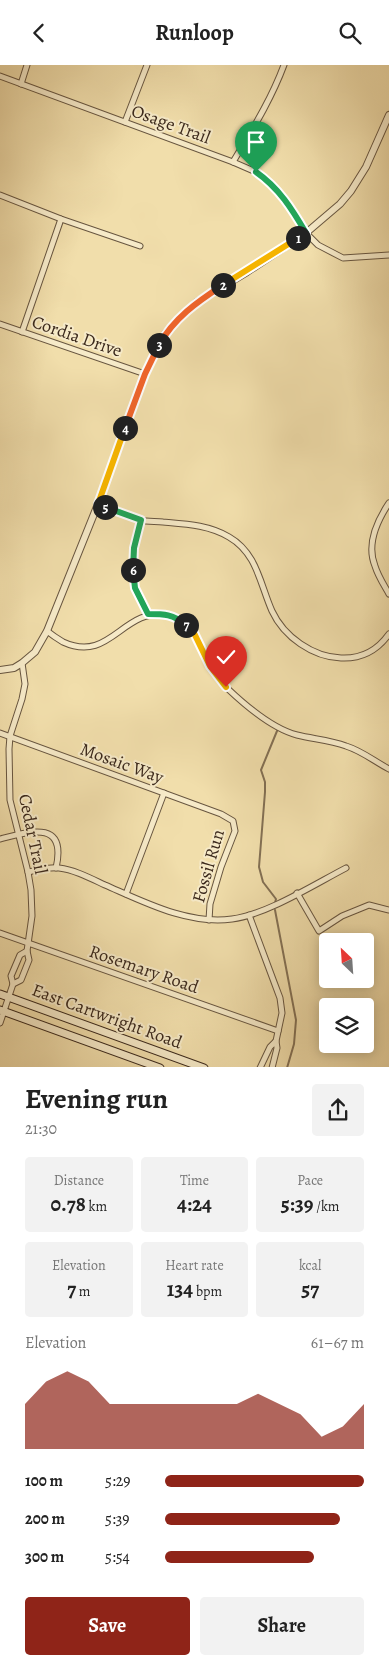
<!DOCTYPE html>
<html lang="en">
<head>
<meta charset="utf-8">
<style>
	:root { --surface:#fff; --page:#f2f2f2; --text:#222; --muted:#767676; --accent:#8f2418 }
	body { margin:0; font-family:Alegreya,serif; background:var(--page); color:var(--text); height:100vh; display:flex; flex-direction:column; font-size:19px; white-space:nowrap }
	* { box-sizing:border-box; margin:0 }
	p { font-size:16px; color:var(--muted) }
	.icon { flex:none; width:28px; height:28px; fill:none; stroke:currentColor; stroke-width:2; stroke-linecap:round; stroke-linejoin:round }
	.map { position:relative; height:1002px; overflow:hidden }
	.panel { display:flex; flex-direction:column; background:var(--surface); flex:1 }
	.panel>* { flex:none }
	.needle { width:32px; rotate:335deg }
	.controls { position:absolute; left:319px; top:868px; display:grid; gap:10px }
	.controls a { display:grid; place-items:center; width:55px; height:55px; border-radius:5px; background:var(--surface); box-shadow:0 2px 12px #0003; font-size:25px }
	.pin { position:absolute; display:grid; place-items:center; width:42px; height:42px; color:#fff; margin:-51px -21px; border-radius:50% 50% 50% 0; rotate:-45deg; box-shadow:0 0 5px #0007 }
	.pin .icon { rotate:45deg }
	.km { position:absolute; width:25px; height:25px; margin:-12px; border-radius:50%; background:#222; color:#fff; font-size:14px; line-height:25px; text-align:center }
	.round { display:grid; place-items:center; flex:none; width:52px; height:52px; border-radius:5px; background:var(--page) }
	.headline { display:flex; align-items:center; justify-content:space-between; height:85px; padding:0 25px }
	h1 { font-size:28px; font-weight:700; line-height:38px }
	.metrics { display:grid; grid-template-columns:repeat(3,1fr); gap:8px; height:85px; padding:5px 25px }
	.metrics div { display:grid; align-content:center; border-radius:5px; background:var(--page); text-align:center }
	.metrics b { font-size:21px; font-weight:700 }
	.metrics small { font-size:14px; font-weight:400 }
	.metrics p { font-size:14px }
	.chart { height:140px; padding:10px 25px }
	.chart p { display:flex; justify-content:space-between }
	.chart svg { width:100%; height:90px; margin-top:5px; fill:var(--accent); opacity:.7 }
	.action { display:flex; gap:10px; margin-top:auto; padding:10px 25px }
	.action a { flex:1; height:58px; border-radius:5px; background:var(--accent); color:#fff; font-size:20px; font-weight:700; line-height:58px; text-align:center }
	.action a+a { background:var(--page); color:var(--text) }
	ul { padding:0 25px; list-style:none; font-size:16px }
	li { display:grid; grid-template-columns:80px 60px 1fr; align-items:center; height:38px }
	li i { height:12px; border-radius:6px; background:var(--accent) }
	header { display:flex; justify-content:space-between; align-items:center; height:65px; padding:0 25px; background:var(--surface); font-size:22px; font-weight:700 }
	.map>svg:first-child { display:block }
</style>
</head>
<body>
<header><svg class="icon" aria-label="back" viewBox="0 0 24 24"><path d="M15 5l-7 7 7 7"/></svg>Runloop<svg class="icon" aria-label="search" viewBox="0 0 24 24"><circle cx="10" cy="10" r="6"/><path d="M15 15l6 6"/></svg></header>
<div class="map">
<svg width="389" height="1003" viewBox="0 0 389 1003">
	<rect width="100%" height="100%" fill="#f1deab"/>
	<filter id="stains"><feTurbulence type="fractalNoise" baseFrequency=".004" numOctaves="4"/><feColorMatrix values="0 0 0 0 .2 0 0 0 0 .09 0 0 0 0 .02 0 0 0 .5 -.17"/></filter>
	<radialGradient id="worn" r=".72"><stop offset=".6" stop-color="#630" stop-opacity="0"/><stop offset="1" stop-color="#630" stop-opacity=".3"/></radialGradient>
	<g fill="none" stroke-linecap="round" stroke-linejoin="round">
		<g stroke="#837054" stroke-width="2">
			<path d="M275,838L276,834L263,817L259,802L265,727V717L261,705L277,666"/>
			<path d="M275,845L296,955L294,979L287,1003"/>
		</g>
		<defs>
			<g id="minor">
				<path d="M0,11L233,97L256,107L274,122L291,143L306,168L318,180L343,193L389,190"/>
				<path d="M21,19L27,0"/>
				<path d="M125,57L147,0"/>
				<path d="M233,97C252,65 271,35 284,0"/>
				<path d="M0,130L61,154L140,181"/>
				<path d="M0,259L145,309"/>
				<path d="M22,267L61,154"/>
				<path d="M389,438C377,456 366,479 375,501C378,511 384,520 389,529"/>
				<path d="M98,439C112,444 126,451 140,455C148,457 156,456 163,457C186,459 209,460 229,472C257,488 260,519 272,546C284,572 313,592 341,593C362,594 377,586 389,569"/>
				<path d="M141,455C135,476 128,503 136,524C139,533 144,541 148,549"/>
				<path d="M47,566C52,570 58,574 63,577C111,599 122,542 168,550C192,554 199,582 210,600C214,608 221,618 228,624C246,641 273,664 297,670C313,674 330,675 346,681C362,686 374,696 389,704"/>
				<path d="M0,668L221,749L233,756L235,766L221,802L210,839L209,855"/>
				<path d="M0,774C31,766 67,755 56,803"/>
				<path d="M28,807C38,805 49,802 59,803C75,805 90,813 105,820C144,837 188,860 232,854C266,850 315,819 346,803"/>
				<path d="M297,828L319,866L342,851L369,840L389,845"/>
				<path d="M126,829L164,728"/>
				<path d="M249,850L274,917L280,933L282,948L276,976L270,982L260,1003"/>
				<path d="M0,868L278,966"/>
				<path d="M13,919L21,915L29,895L27,886L32,851L31,825L28,807L10,735L9,684L10,671L22,634L25,619L22,598"/>
				<path d="M0,958L13,919L11,911L20,890L27,886"/>
				<path d="M272,1003L277,983L276,976"/>
			</g>
			<path id="tertiary" d="M0,605L14,603L22,598L35,587L47,566L98,439L145,309L165,269L179,253L197,237L247,207L306,168L340,139L351,126L366,102L389,50"/>
			<g id="secondary">
				<path d="M0,929L204,1003"/>
				<path d="M0,945L160,1003"/>
			</g>
		</defs>
		<use href="#minor" stroke="#685640" stroke-width="7"/>
		<use href="#tertiary" stroke="#685640" stroke-width="8"/>
		<use href="#secondary" stroke="#3b291c" stroke-width="9"/>
		<use href="#minor" stroke="#f6eac8" stroke-width="5"/>
		<use href="#tertiary" stroke="#f6eac8" stroke-width="6"/>
		<use href="#secondary" stroke="#f6eac8" stroke-width="7"/>
	</g>
	<g fill="none" stroke-linecap="round" stroke-linejoin="round">
		<defs>
			<path id="split-1" d="M256,107C279,123 292,144 306,168L298,173"/>
			<path id="split-2" d="M223,220L298,173"/>
			<path id="split-3" d="M159,280C174,253 197,237 223,220"/>
			<path id="split-4" d="M125,363L145,309L159,280"/>
			<path id="split-5" d="M105,442L98,439L125,363"/>
			<path id="split-6" d="M105,442L141,455L134,483L133,505"/>
			<path id="split-7" d="M133,505L135,523L148,549C164,549 173,549 186,560"/>
			<path id="split-8" d="M186,560L194,568L210,601L226,622"/>
		</defs>
		<use href="#split-1" stroke="#fff" stroke-width="10"/>
		<use href="#split-2" stroke="#fff" stroke-width="10"/>
		<use href="#split-3" stroke="#fff" stroke-width="10"/>
		<use href="#split-4" stroke="#fff" stroke-width="10"/>
		<use href="#split-5" stroke="#fff" stroke-width="10"/>
		<use href="#split-6" stroke="#fff" stroke-width="10"/>
		<use href="#split-7" stroke="#fff" stroke-width="10"/>
		<use href="#split-8" stroke="#fff" stroke-width="10"/>
		<use href="#split-1" stroke="#22a559" stroke-width="6"/>
		<use href="#split-2" stroke="#f5b400" stroke-width="6"/>
		<use href="#split-3" stroke="#f0652b" stroke-width="6"/>
		<use href="#split-4" stroke="#f0652b" stroke-width="6"/>
		<use href="#split-5" stroke="#f5b400" stroke-width="6"/>
		<use href="#split-6" stroke="#22a559" stroke-width="6"/>
		<use href="#split-7" stroke="#22a559" stroke-width="6"/>
		<use href="#split-8" stroke="#f5b400" stroke-width="6"/>
	</g>
	<g text-anchor="middle" dominant-baseline="central" stroke-width="4" stroke-linejoin="round" paint-order="stroke">
		<g font-size="18" fill="#3b291c" stroke="#f6eac8">
			<text transform="translate(171 59) rotate(20)">Osage Trail</text>
			<text transform="translate(77 271) rotate(19)">Cordia Drive</text>
			<text transform="translate(122 698) rotate(20)">Mosaic Way</text>
			<text transform="translate(33 769) rotate(78)">Cedar Trail</text>
			<text transform="translate(208 801) rotate(-74)">Fossil Run</text>
			<text transform="translate(144 904) rotate(19)">Rosemary Road</text>
			<text transform="translate(107 951) rotate(20)">East Cartwright Road</text>
		</g>
	</g>
	<rect width="100%" height="100%" filter="url(#stains)"/>
	<rect width="100%" height="100%" fill="url(#worn)"/>
</svg>
<div class="controls">
<a><svg class="needle" viewBox="-14 -14 28 28"><path d="M0-13l5 13h-10z" fill="#e53935"/><path d="M0 13l5-13h-10z" fill="#767676"/></svg></a>
<a><svg class="icon" aria-label="layers" viewBox="0 0 24 24"><path d="M12 4l9 5-9 5-9-5zM3 14l9 5 9-5"/></svg></a>
</div>
<div class="pin" style="left:256px;top:107px;background:#1e9e55"><svg class="icon" aria-label="arrive" viewBox="0 0 24 24"><path d="M6 21V4h12l-3 4 3 4H6"/></svg></div>
<div class="pin" style="left:226px;top:622px;background:#d93025"><svg class="icon" aria-label="check" viewBox="0 0 24 24"><path d="M5 12l5 5 9-10"/></svg></div>
<b class="km" style="left:298px;top:173px">1</b>
<b class="km" style="left:223px;top:220px">2</b>
<b class="km" style="left:159px;top:280px">3</b>
<b class="km" style="left:125px;top:363px">4</b>
<b class="km" style="left:105px;top:442px">5</b>
<b class="km" style="left:133px;top:505px">6</b>
<b class="km" style="left:186px;top:560px">7</b>
</div>
<section class="panel">
<div class="headline"><div><h1>Evening run</h1><p>21:30</p></div><a class="round"><svg class="icon" aria-label="share" viewBox="0 0 24 24"><path d="M12 15V3M7 8l5-5 5 5M5 13v7h14v-7"/></svg></a></div>
<div class="metrics">
<div><p>Distance</p><b>0.78<small> km</small></b></div>
<div><p>Time</p><b>4:24</b></div>
<div><p>Pace</p><b>5:39<small> /km</small></b></div>
</div>
<div class="metrics">
<div><p>Elevation</p><b>7<small> m</small></b></div>
<div><p>Heart rate</p><b>134<small> bpm</small></b></div>
<div><p>kcal</p><b>57</b></div>
</div>
<div class="chart"><p><span>Elevation</span>61–67 m</p>
<svg viewBox="0 0 160 44" preserveAspectRatio="none"><path d="M0 44V22L10 11L20 6L30 11L40 22L50 22L60 22L70 22L80 22L90 22L100 22L110 17L120 22L130 27L140 38L150 33L160 22V44z"/></svg>
</div>
<ul>
<li><b>100 m</b>5:29<i style="width:100%"></i></li>
<li><b>200 m</b>5:39<i style="width:88%"></i></li>
<li><b>300 m</b>5:54<i style="width:75%"></i></li>
</ul>
<div class="action"><a>Save</a><a>Share</a></div>
</section>
</body>
</html>
